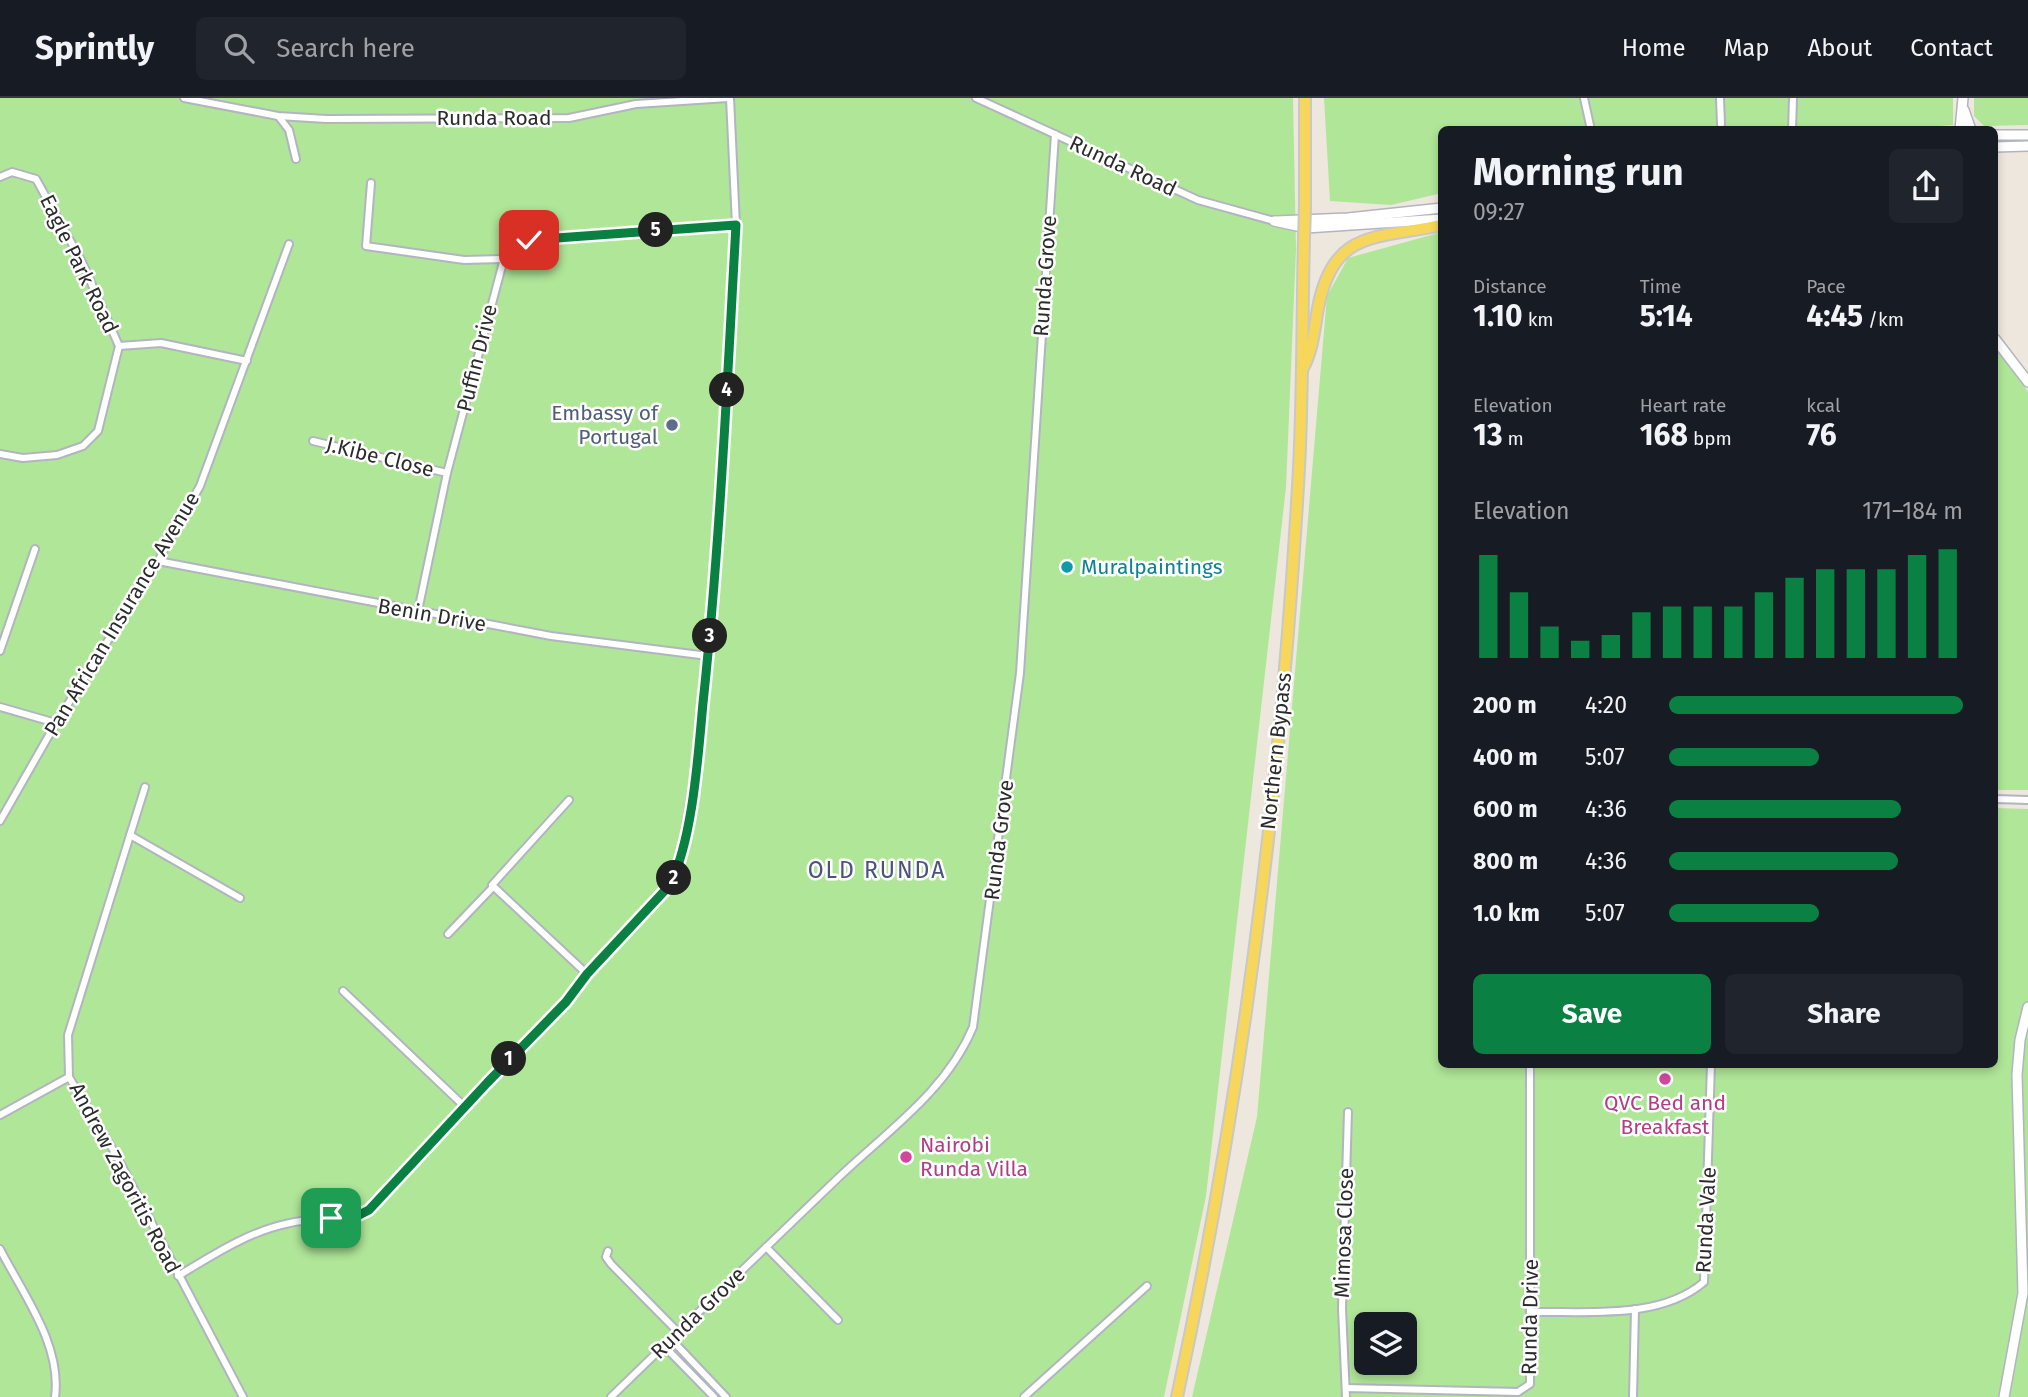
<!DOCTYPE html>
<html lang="en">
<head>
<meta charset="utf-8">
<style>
	:root { --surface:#171b24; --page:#20242c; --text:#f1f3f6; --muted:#9ea1a6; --line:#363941; --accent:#0b8043 }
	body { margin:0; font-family:"Fira Sans",sans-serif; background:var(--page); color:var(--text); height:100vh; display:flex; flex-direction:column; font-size:26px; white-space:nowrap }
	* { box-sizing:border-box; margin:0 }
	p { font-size:23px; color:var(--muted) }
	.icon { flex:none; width:38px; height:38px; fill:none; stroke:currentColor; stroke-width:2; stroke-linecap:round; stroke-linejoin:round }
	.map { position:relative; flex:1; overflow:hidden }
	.details { position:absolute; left:1438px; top:28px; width:560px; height:942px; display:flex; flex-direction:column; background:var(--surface); border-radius:10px; box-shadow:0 4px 10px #0003 }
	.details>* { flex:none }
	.fabs { position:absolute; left:1354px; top:1214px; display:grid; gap:14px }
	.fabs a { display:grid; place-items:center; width:63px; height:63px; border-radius:10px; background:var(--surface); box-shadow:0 4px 10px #0003; font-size:35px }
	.pin { position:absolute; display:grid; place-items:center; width:60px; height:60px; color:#fff; margin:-30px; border-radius:14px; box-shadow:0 4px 10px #0006 }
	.km { position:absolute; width:35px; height:35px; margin:-18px; border-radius:50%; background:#222; color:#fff; font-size:19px; line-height:35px; text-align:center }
	.round { display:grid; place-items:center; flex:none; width:74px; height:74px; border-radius:10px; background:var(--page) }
	.head { display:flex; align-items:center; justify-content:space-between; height:119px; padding:0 35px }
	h1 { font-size:38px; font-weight:700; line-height:52px }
	.figures { display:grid; grid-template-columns:repeat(3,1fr); gap:10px; height:119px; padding:7px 35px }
	.figures div { display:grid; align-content:center }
	.figures b { font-size:30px; font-weight:700 }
	.figures small { font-size:19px; font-weight:400 }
	.figures p { font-size:19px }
	.chart { height:196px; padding:14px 35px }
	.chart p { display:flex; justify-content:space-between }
	.chart svg { width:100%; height:126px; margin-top:7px; stroke:var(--accent); stroke-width:6 }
	.button { display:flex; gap:14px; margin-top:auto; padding:14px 35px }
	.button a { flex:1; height:80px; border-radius:10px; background:var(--accent); color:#fff; font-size:28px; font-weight:700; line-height:80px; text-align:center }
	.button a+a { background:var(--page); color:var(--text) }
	ul { padding:0 35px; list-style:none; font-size:23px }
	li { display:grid; grid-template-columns:112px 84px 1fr; align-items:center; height:52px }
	li i { height:18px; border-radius:9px; background:var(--accent) }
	header { display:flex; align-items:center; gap:42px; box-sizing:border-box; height:98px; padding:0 35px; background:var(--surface); border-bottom:2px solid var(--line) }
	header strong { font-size:33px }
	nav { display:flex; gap:38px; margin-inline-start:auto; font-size:24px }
	.search { width:490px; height:63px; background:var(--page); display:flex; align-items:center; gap:18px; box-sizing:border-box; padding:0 24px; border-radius:10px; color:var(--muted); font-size:26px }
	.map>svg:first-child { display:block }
</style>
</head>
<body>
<header>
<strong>Sprintly</strong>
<div class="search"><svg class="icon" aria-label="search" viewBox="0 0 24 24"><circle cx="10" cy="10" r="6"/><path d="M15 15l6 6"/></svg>Search here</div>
<nav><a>Home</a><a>Map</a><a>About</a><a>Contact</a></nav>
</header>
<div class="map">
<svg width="2028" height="1299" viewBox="0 0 2028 1299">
	<rect width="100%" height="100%" fill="#eee7de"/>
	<g fill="#b0e698" fill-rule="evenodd">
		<path d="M0,0H1293L1296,151L1286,389L1206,1098L1164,1299H0Z"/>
		<path d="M1324,0H1953V27L1878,32H1442V95L1391,107L1330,103Z"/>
		<path d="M1974,0H2028V27L1984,28L1974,18Z"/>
		<path d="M1442,134V966H1995V710L2028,711V1299H1192L1257,1019L1327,198L1348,160ZM1367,1227H1405V1265H1367Z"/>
		<path d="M1995,248L2028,294V692H1995Z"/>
	</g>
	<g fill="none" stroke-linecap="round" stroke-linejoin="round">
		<defs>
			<g id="street">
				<path d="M184,0L278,18L326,21L569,20L636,6L728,0"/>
				<path d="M976,0L1198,102L1274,123"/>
				<path d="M1584,0L1591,32"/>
				<path d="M1720,0L1721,26"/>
				<path d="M279,19L289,32L296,61"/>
				<path d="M1792,32L1793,0"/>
				<path d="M0,79L12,74L36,81L82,164L119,248L98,333L83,348L57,357L23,360L0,356"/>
				<path d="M371,85L366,148L464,162L502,161"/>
				<path d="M119,248L161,245L247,263"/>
				<path d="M313,343L447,375"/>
				<path d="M158,463L551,538L708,558"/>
				<path d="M418,513L447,375L506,153L540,139L736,127"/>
				<path d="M0,553L35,451"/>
				<path d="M0,609L56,625"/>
				<path d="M145,689L68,937L69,979L115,1055L243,1299"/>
				<path d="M1995,701L2028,702"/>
				<path d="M569,702L492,787L587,876"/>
				<path d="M0,723L56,625L158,463L200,388L289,146"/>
				<path d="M130,737L240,800"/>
				<path d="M448,836L493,789"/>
				<path d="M343,893L465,1009"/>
				<path d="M0,1017L69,979"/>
				<path d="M766,1149L838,1222"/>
				<path d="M0,1151C23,1196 62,1247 55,1299"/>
				<path d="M608,1153L606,1159L611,1166L678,1234"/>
				<path d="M178,1178C213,1157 249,1133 290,1125C316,1119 345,1124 369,1112L487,985L566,904L587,876L670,787L679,769L698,657L717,466L736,127L730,0"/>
				<path d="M1531,1214C1586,1213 1660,1222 1704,1184L1711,966"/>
				<path d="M671,1241L726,1299"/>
				<path d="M664,1248L714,1299"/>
				<path d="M1346,1290L1518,1294L1530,1286V966"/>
				<path d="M611,1299C686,1226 761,1154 837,1081C886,1034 946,994 973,929L1020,575L1055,36"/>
				<path d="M1024,1299L1147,1188"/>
				<path d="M1346,1299L1342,1211L1348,1014"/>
				<path d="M1633,1299L1635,1211"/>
			</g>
			<g id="secondary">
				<path d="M1964,12L1971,32"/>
				<path d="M1960,32L1963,0"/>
				<path d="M1995,37H2028"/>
				<path d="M1995,49L2028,48"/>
				<path d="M1274,123L1306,130L1442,121"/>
				<path d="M1276,123L1348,120L1442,110"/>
				<path d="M1995,241L2028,284"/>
				<path d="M2004,1299L2023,1195L2017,977L2020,942L2028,909"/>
			</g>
			<g id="primary">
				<path d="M1305,0V109"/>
				<path d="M1302,272C1313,252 1314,233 1318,210C1333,131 1376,141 1442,127"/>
				<path d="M1177,1299C1243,994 1282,682 1299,370C1303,294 1302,217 1304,141"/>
			</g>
		</defs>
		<use href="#street" stroke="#b2b4c0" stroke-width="10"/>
		<use href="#secondary" stroke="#b2b4c0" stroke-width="12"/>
		<use href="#primary" stroke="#c8c8c8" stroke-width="14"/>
		<use href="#street" stroke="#fff" stroke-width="6"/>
		<use href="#secondary" stroke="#fff" stroke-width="9"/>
		<use href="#primary" stroke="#f6d75b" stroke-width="10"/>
		<defs>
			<path id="primary-bridge" d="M1304,141L1305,109"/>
		</defs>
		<use href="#primary-bridge" stroke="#c8c8c8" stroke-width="14" stroke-linecap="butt"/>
		<use href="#primary-bridge" stroke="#f6d75b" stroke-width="10"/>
	</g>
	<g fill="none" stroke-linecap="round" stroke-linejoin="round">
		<defs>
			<path id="route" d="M331,1120L357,1118L369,1112L487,985L566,904L587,876L670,787C693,740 698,658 703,605C720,446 727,286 736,127L529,142"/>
		</defs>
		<use href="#route" stroke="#fff" stroke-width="14"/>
		<use href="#route" stroke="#0b8043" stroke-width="9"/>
	</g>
	<circle fill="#5c6f8a" stroke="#fff" stroke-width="2.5" cx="672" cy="327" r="7"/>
	<circle fill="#0f9aa8" stroke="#fff" stroke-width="2.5" cx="1067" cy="469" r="7"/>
	<g fill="#d1479c" stroke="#fff" stroke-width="2.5">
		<circle cx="1665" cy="981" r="7"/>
		<circle cx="906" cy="1059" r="7"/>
	</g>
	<g text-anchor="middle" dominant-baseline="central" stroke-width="5" stroke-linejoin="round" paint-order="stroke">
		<g font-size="21" fill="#2c2c2c" stroke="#fff">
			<text x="494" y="20">Runda Road</text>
			<text transform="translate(1123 68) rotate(25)">Runda Road</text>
			<text transform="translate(79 166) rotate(64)">Eagle Park Road</text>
			<text transform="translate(1045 178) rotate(-86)">Runda Grove</text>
			<text transform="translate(477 260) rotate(-76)">Puffin Drive</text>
			<text transform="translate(380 359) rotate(14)">J.Kibe Close</text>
			<text transform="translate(122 516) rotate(-59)">Pan African Insurance Avenue</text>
			<text transform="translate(432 517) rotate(10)">Benin Drive</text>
			<text transform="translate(1276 653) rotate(-84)">Northern Bypass</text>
			<text transform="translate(999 742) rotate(-83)">Runda Grove</text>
			<text transform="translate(125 1080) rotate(62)">Andrew Zagoritis Road</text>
			<text transform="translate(1706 1122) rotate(-87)">Runda Vale</text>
			<text transform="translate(1344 1135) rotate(-88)">Mimosa Close</text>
			<text transform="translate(698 1215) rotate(-44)">Runda Grove</text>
			<text transform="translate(1530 1219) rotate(-89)">Runda Drive</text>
		</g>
		<g font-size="21" fill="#4e5e75" stroke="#fff" text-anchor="end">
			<text x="658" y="315">Embassy of<tspan x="658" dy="24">Portugal</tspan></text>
		</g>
		<g font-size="21" fill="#0d838f" stroke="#fff" text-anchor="start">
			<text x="1081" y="469">Muralpaintings</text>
		</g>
		<g font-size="21" fill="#b23c85" stroke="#fff">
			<text x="1665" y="1005">QVC Bed and<tspan x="1665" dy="24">Breakfast</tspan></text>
			<text x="920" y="1047" text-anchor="start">Nairobi<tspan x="920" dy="24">Runda Villa</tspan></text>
		</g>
		<g font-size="23" letter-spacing="2" fill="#4a527f" stroke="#fff">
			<text x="877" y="772">OLD RUNDA</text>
		</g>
	</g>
</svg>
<div class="fabs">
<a><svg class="icon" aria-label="layers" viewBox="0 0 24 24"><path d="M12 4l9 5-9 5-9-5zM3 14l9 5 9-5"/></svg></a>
</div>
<div class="pin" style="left:331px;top:1120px;background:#1e9e55"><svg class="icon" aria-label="arrive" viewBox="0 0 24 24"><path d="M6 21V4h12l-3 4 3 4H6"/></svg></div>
<div class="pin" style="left:529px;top:142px;background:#d93025"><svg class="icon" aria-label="check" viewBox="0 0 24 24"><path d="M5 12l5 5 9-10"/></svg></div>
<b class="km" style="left:509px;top:961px">1</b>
<b class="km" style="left:674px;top:780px">2</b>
<b class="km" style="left:710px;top:538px">3</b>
<b class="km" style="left:727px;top:292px">4</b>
<b class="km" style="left:656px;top:132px">5</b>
<section class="details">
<div class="head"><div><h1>Morning run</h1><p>09:27</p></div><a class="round"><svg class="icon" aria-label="share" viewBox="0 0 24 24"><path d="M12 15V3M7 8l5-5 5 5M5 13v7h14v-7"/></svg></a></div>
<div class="figures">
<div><p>Distance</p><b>1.10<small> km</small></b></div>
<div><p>Time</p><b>5:14</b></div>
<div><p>Pace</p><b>4:45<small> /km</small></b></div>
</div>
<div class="figures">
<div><p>Elevation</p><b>13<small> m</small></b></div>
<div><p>Heart rate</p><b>168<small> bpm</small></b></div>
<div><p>kcal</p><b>76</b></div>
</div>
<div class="chart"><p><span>Elevation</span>171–184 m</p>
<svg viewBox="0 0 160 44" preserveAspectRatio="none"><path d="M5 44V8M15 44V21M25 44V33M35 44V38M45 44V36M55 44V28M65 44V26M75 44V26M85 44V26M95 44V21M105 44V16M115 44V13M125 44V13M135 44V13M145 44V8M155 44V6"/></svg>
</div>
<ul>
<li><b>200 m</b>4:20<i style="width:100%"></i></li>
<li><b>400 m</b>5:07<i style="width:51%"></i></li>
<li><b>600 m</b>4:36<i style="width:79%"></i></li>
<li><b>800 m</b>4:36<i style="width:78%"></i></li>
<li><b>1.0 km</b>5:07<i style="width:51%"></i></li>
</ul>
<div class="button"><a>Save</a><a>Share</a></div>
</section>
</div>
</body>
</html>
